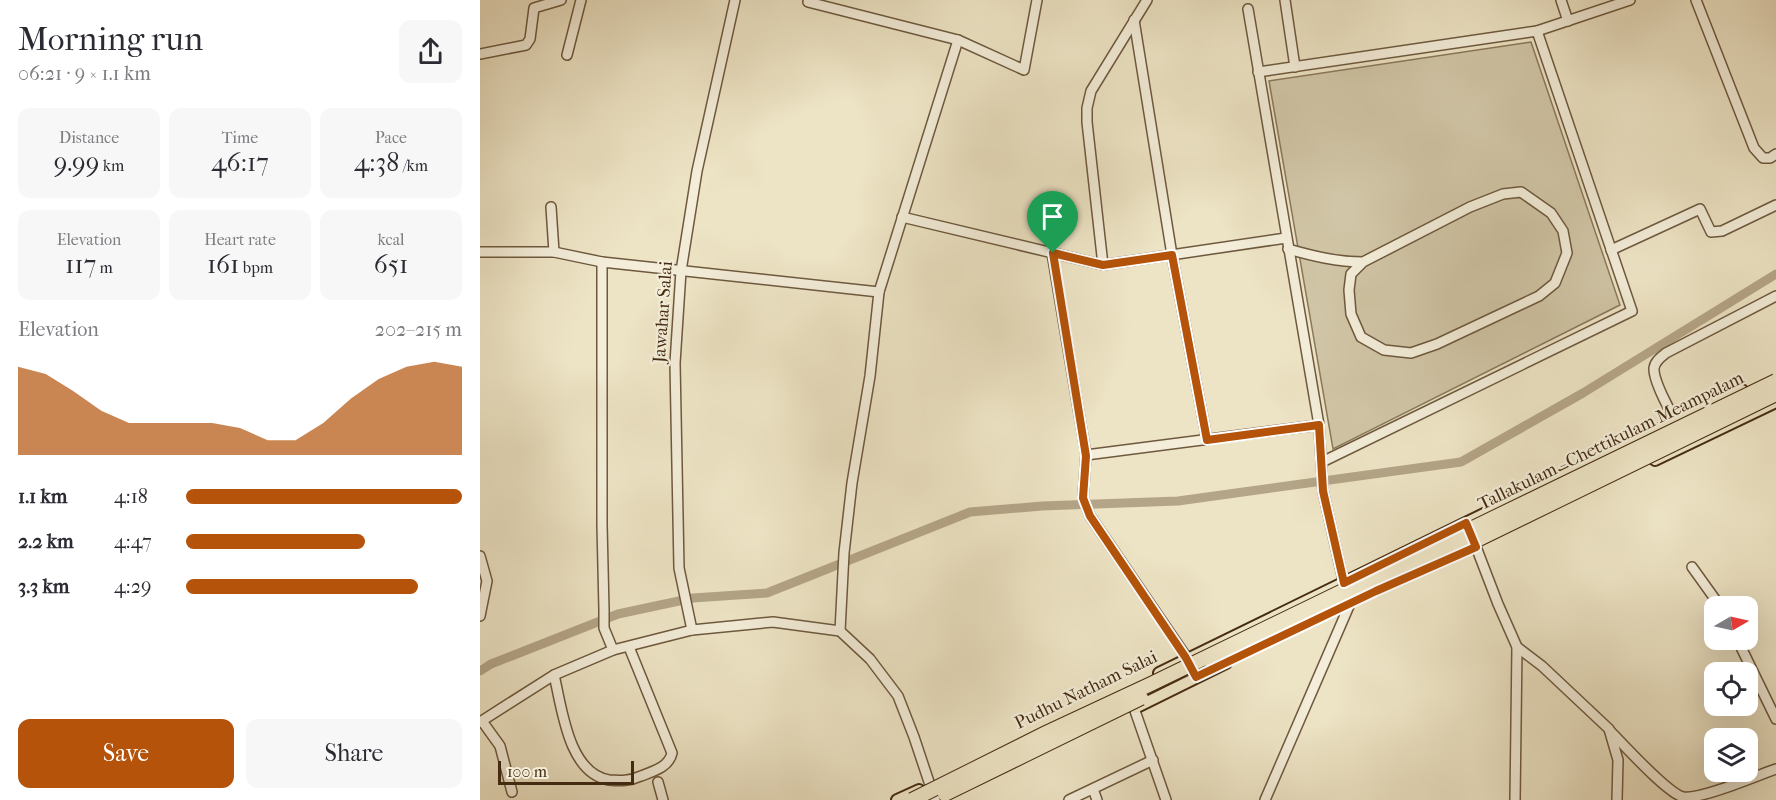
<!DOCTYPE html>
<html lang="en">
<head>
<meta charset="utf-8">
<style>
	:root { --surface:#fff; --page:#f7f7f7; --text:#2b2b33; --muted:#7c7c81; --accent:#b45309 }
	body { margin:0; font-family:"IM FELL French Canon",serif; background:var(--page); color:var(--text); height:100vh; display:flex; flex-direction:column; font-size:22px; white-space:nowrap }
	* { box-sizing:border-box; margin:0 }
	p { font-size:20px; color:var(--muted) }
	.icon { flex:none; width:33px; height:33px; fill:none; stroke:currentColor; stroke-width:2; stroke-linecap:round; stroke-linejoin:round }
	.map { position:relative; flex:1; overflow:hidden }
	.panel { display:flex; flex-direction:column; background:var(--surface); width:480px }
	.panel>* { flex:none }
	.needle { width:39px; rotate:81deg }
	.controls { position:absolute; left:1224px; top:596px; display:grid; gap:12px }
	.controls a { display:grid; place-items:center; width:54px; height:54px; border-radius:12px; background:var(--surface); box-shadow:0 6px 24px #0002; font-size:30px }
	.scale { position:absolute; left:18px; bottom:15px; width:136px; box-sizing:border-box; padding-left:6px; border:3px solid #442b11; border-top:0; font-size:16px; line-height:21px; white-space:nowrap; color:#442b11; -webkit-text-stroke:4px #f3edd9; paint-order:stroke }
	.pin { position:absolute; display:grid; place-items:center; width:51px; height:51px; color:#fff; margin:-62px -26px; border-radius:50% 50% 50% 0; rotate:-45deg; box-shadow:0 0 6px #0007 }
	.pin .icon { rotate:45deg }
	.round { display:grid; place-items:center; flex:none; width:63px; height:63px; border-radius:12px; background:var(--page) }
	.summary { display:flex; align-items:center; justify-content:space-between; height:102px; padding:0 18px }
	h1 { font-size:33px; font-weight:600; line-height:45px }
	.figures { display:grid; grid-template-columns:repeat(3,1fr); gap:9px; height:102px; padding:6px 18px }
	.figures div { display:grid; align-content:center; border-radius:12px; background:var(--page); text-align:center }
	.figures b { font-size:26px; font-weight:600 }
	.figures small { font-size:16px; font-weight:400 }
	.figures p { font-size:16px }
	.chart { height:168px; padding:12px 18px }
	.chart p { display:flex; justify-content:space-between }
	.chart svg { width:100%; height:108px; margin-top:6px; fill:var(--accent); opacity:.7 }
	.primary-button { display:flex; gap:12px; margin-top:auto; padding:12px 18px }
	.primary-button a { flex:1; height:69px; border-radius:12px; background:var(--accent); color:#fff; font-size:24px; font-weight:600; line-height:69px; text-align:center }
	.primary-button a+a { background:var(--page); color:var(--text) }
	ul { padding:0 18px; list-style:none; font-size:20px }
	li { display:grid; grid-template-columns:96px 72px 1fr; align-items:center; height:45px }
	li i { height:15px; border-radius:8px; background:var(--accent) }
	main { display:flex; flex:1; min-height:0 }
	.map>svg:first-child { display:block }
</style>
</head>
<body>
<main>
<section class="panel">
<div class="summary"><div><h1>Morning run</h1><p>06:21 · 9 × 1.1 km</p></div><a class="round"><svg class="icon" aria-label="share" viewBox="0 0 24 24"><path d="M12 15V3M7 8l5-5 5 5M5 13v7h14v-7"/></svg></a></div>
<div class="figures">
<div><p>Distance</p><b>9.99<small> km</small></b></div>
<div><p>Time</p><b>46:17</b></div>
<div><p>Pace</p><b>4:38<small> /km</small></b></div>
</div>
<div class="figures">
<div><p>Elevation</p><b>117<small> m</small></b></div>
<div><p>Heart rate</p><b>161<small> bpm</small></b></div>
<div><p>kcal</p><b>651</b></div>
</div>
<div class="chart"><p><span>Elevation</span>202–215 m</p>
<svg viewBox="0 0 160 44" preserveAspectRatio="none"><path d="M0 44V8L10 11L20 18L30 26L40 31L50 31L60 31L70 31L80 33L90 38L100 38L110 31L120 21L130 13L140 8L150 6L160 8V44z"/></svg>
</div>
<ul>
<li><b>1.1 km</b>4:18<i style="width:100%"></i></li>
<li><b>2.2 km</b>4:47<i style="width:65%"></i></li>
<li><b>3.3 km</b>4:29<i style="width:84%"></i></li>
</ul>
<div class="primary-button"><a>Save</a><a>Share</a></div>
</section>
<div class="map">
<svg width="1296" height="800" viewBox="0 0 1296 800">
	<rect width="100%" height="100%" fill="#ede4c5"/>
	<filter id="stains"><feTurbulence type="fractalNoise" baseFrequency=".00333" numOctaves="4"/><feColorMatrix values="0 0 0 0 .2 0 0 0 0 .09 0 0 0 0 .02 0 0 0 .5 -.17"/></filter>
	<radialGradient id="worn" r=".72"><stop offset=".6" stop-color="#630" stop-opacity="0"/><stop offset="1" stop-color="#630" stop-opacity=".3"/></radialGradient>
	<path fill="#d0c5a6" stroke="#8a785c" stroke-width="1.5" d="M1051,42L1140,305L853,449L789,81Z"/>
	<g fill="none" stroke-linecap="round" stroke-linejoin="round">
		<path stroke="#b4a588" stroke-width="9" d="M0,671L11,664L138,614L213,598L287,593L490,512L562,506L698,501L981,462L1103,393L1296,274"/>
		<defs>
			<g id="minor">
				<path d="M805,0L815,67"/>
				<path d="M1081,0L1088,21"/>
				<path d="M1216,0L1274,148L1283,158H1290L1296,154"/>
				<path d="M328,2L478,40L544,70L557,0"/>
				<path d="M768,9L839,425L843,491L869,606L785,800"/>
				<path d="M654,20L692,255L727,440"/>
				<path d="M0,54L46,45L50,39L54,8L81,0"/>
				<path d="M87,55L101,0"/>
				<path d="M778,72L1057,31L1150,0"/>
				<path d="M71,207L74,252"/>
				<path d="M422,217L623,265L806,238"/>
				<path d="M808,249C833,256 857,262 883,262L990,207L1023,194L1041,192L1071,213L1083,231L1087,253L1075,283L1059,296L957,344L931,353L904,350L881,337L871,314L869,290L871,274L883,262"/>
				<path d="M1131,250L1220,209L1231,232L1242,231L1296,205"/>
				<path d="M0,252H74L122,262L399,292"/>
				<path d="M572,253L606,455L839,425"/>
				<path d="M122,262V525L124,610V628L133,650"/>
				<path d="M623,265L607,122V108L611,91L667,0"/>
				<path d="M1199,427C1192,415 1173,381 1174,368C1175,361 1181,357 1186,353L1296,296"/>
				<path d="M606,455L603,498L610,516L707,658L716,677"/>
				<path d="M842,462L1152,311L1057,31"/>
				<path d="M993,539L1018,604L1037,647L1062,666L1129,729L1138,760L1137,800"/>
				<path d="M0,556L7,581L0,616"/>
				<path d="M1212,567L1240,606"/>
				<path d="M212,630L199,568L195,363L201,271L217,171L255,0"/>
				<path d="M360,631L364,553L372,483L390,376L399,292L478,40"/>
				<path d="M1257,639L1296,719"/>
				<path d="M74,675C82,708 88,773 129,780C141,781 150,781 161,776C174,771 189,767 192,753L149,647"/>
				<path d="M654,708L686,800"/>
				<path d="M2,721L20,746L32,792"/>
				<path d="M0,722L74,675L133,650L212,630L293,622L360,631L390,659L418,696L434,737L455,800"/>
				<path d="M1130,731C1144,745 1187,793 1203,797C1220,800 1276,776 1296,769"/>
				<path d="M178,782L183,800"/>
				<path d="M613,789L617,800"/>
				<path d="M589,800L673,760"/>
				<path d="M1035,800L1037,647"/>
			</g>
			<g id="major">
				<path d="M1175,460L1296,402"/>
				<path d="M679,673L1104,465L1262,390"/>
				<path d="M655,708L746,663"/>
				<path d="M417,800L439,790"/>
			</g>
		</defs>
		<use href="#minor" stroke="#6e593e" stroke-width="12"/>
		<use href="#major" stroke="#442b11" stroke-width="14"/>
		<use href="#minor" stroke="#f3edd9" stroke-width="9"/>
		<use href="#major" stroke="#ede4c5" stroke-width="10"/>
		<defs>
			<g id="highway-bridge">
				<path d="M732,663L997,540L1296,394"/>
				<path d="M465,794L661,698"/>
				<path d="M432,800L568,732L671,684L1296,381"/>
			</g>
		</defs>
		<use href="#highway-bridge" stroke="#442b11" stroke-width="16" stroke-linecap="butt"/>
		<use href="#highway-bridge" stroke="#ede4c5" stroke-width="14"/>
	</g>
	<g fill="none" stroke-linecap="round" stroke-linejoin="round">
		<defs>
			<path id="route" d="M573,253L623,265L692,255L727,440L839,425L843,491L864,583L986,523L996,547L896,591L716,677L706,658L610,516L603,498L606,456Z"/>
		</defs>
		<use href="#route" stroke="#fff" stroke-width="12"/>
		<use href="#route" stroke="#b45309" stroke-width="8"/>
	</g>
	<g text-anchor="middle" dominant-baseline="central" stroke-width="4.5" stroke-linejoin="round" paint-order="stroke">
		<g font-size="18" fill="#442b11" stroke="#f3edd9">
			<text transform="translate(183 312) rotate(-86)">Jawahar Salai</text>
			<text transform="translate(1131 441) rotate(-26)">Tallakulam - Chettikulam Meampalam</text>
			<text transform="translate(606 690) rotate(-26)">Pudhu Natham Salai</text>
		</g>
	</g>
	<rect width="100%" height="100%" filter="url(#stains)"/>
	<rect width="100%" height="100%" fill="url(#worn)"/>
</svg>
<div class="controls">
<a><svg class="needle" viewBox="-14 -14 28 28"><path d="M0-13l5 13h-10z" fill="#e53935"/><path d="M0 13l5-13h-10z" fill="#7c7c81"/></svg></a>
<a><svg class="icon" aria-label="locate" viewBox="0 0 24 24"><circle cx="12" cy="12" r="6"/><path d="M12 2v4M12 18v4M2 12h4M18 12h4"/></svg></a>
<a><svg class="icon" aria-label="layers" viewBox="0 0 24 24"><path d="M12 4l9 5-9 5-9-5zM3 14l9 5 9-5"/></svg></a>
</div>
<div class="scale">100 m</div>
<div class="pin" style="left:573px;top:253px;background:#1e9e55"><svg class="icon" aria-label="arrive" viewBox="0 0 24 24"><path d="M6 21V4h12l-3 4 3 4H6"/></svg></div>
</div>
</main>
</body>
</html>
